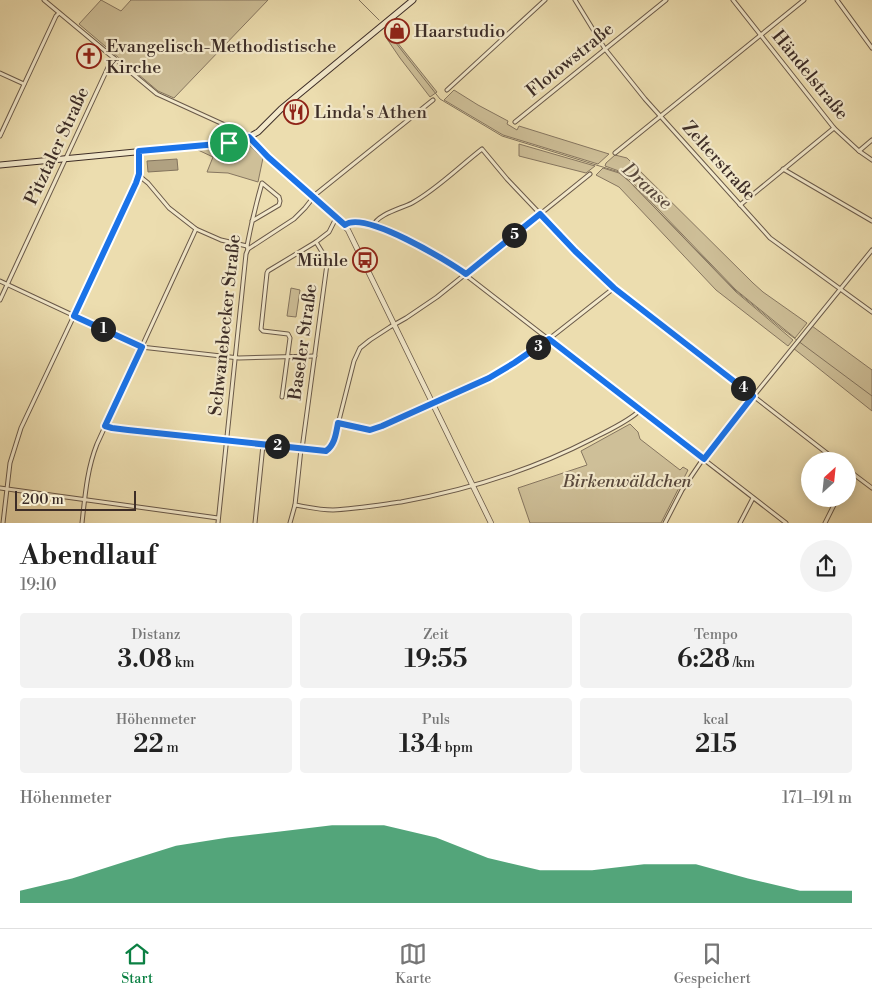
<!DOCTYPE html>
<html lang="de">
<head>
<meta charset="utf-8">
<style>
	:root { --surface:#fff; --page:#f2f2f2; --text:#222; --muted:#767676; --line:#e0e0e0; --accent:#0b8043 }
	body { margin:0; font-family:"Libre Bodoni",serif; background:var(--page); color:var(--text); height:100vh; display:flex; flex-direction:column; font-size:19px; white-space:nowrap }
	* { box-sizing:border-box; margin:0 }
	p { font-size:16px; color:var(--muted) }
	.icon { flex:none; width:28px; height:28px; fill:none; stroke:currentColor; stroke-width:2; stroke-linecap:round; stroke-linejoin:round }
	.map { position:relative; height:523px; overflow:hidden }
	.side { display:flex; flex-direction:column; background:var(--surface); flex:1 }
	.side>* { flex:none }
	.needle { width:32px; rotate:27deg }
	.fabs { position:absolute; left:801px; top:452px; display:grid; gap:10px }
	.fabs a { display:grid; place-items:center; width:55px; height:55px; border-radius:50%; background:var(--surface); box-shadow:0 2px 12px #0003; font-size:25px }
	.scale { position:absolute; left:15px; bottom:12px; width:121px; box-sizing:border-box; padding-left:5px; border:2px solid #3d2d27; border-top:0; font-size:14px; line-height:18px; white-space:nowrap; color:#3d2d27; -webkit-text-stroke:4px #f3e9cb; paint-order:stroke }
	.pin { position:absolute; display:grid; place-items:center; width:42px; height:42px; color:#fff; margin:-21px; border:2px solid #fff; border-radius:50%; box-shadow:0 1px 5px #0007 }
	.km { position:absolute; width:25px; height:25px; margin:-12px; border-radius:50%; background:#222; color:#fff; font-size:14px; line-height:25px; text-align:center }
	.round { display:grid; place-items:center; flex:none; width:52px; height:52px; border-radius:26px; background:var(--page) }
	.headline { display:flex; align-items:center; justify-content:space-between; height:85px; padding:0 20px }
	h1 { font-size:28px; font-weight:600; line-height:38px }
	.stats { display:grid; grid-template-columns:repeat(3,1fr); gap:8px; height:85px; padding:5px 20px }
	.stats div { display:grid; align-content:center; border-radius:5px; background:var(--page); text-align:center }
	.stats b { font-size:25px; font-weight:600 }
	.stats small { font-size:14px; font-weight:400 }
	.stats p { font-size:14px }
	.chart { height:140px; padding:10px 20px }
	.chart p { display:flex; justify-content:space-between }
	.chart svg { width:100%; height:90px; margin-top:5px; fill:var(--accent); opacity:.7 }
	.menu { display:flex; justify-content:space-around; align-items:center; height:70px; border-top:1px solid var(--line); background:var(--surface); font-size:14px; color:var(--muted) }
	.menu a { display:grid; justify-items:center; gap:2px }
	.menu .on { color:var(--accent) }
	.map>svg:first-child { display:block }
</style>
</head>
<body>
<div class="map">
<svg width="872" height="523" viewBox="0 0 872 523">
	<rect width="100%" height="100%" fill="#ecddaf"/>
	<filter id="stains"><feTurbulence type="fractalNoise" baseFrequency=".004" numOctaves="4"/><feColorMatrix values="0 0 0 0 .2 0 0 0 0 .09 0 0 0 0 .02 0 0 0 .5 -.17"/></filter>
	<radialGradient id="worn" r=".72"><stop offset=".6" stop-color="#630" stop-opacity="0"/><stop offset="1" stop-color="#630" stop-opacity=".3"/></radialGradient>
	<g fill="#cebf98" stroke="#867660">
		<path d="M101,0L121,11L131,0H268L174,98L158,91L79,24Z"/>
		<path d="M389,32L437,92L430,97L400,58L385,36Z"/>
		<path d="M454,90L478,105L508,121L507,124L517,130L519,126L609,154L598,164L503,135L444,100Z"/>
		<path d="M246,142L263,158L258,182L228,173L207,172L213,157L198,150Z"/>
		<path d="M519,144L595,166L586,173L519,156Z"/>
		<path d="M615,155L627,158L753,283L763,292L807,323L795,338L736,290L630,180L619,171L605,166L606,163Z"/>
		<path d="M603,168L619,173L629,181L736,292L793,340L788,346L716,290L619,187L596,175Z"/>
		<path d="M291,288L300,290L296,317L287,316Z"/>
		<path d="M812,326L872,370V411L793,348Z"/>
		<path d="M630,424L638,432L640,439L680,470L683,467L688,470L661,523H530L518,488L587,465L581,451Z"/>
	</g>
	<path fill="#b0a181" stroke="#82735d" d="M177,159L178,170L148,172L147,161Z"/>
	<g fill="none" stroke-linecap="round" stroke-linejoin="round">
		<g stroke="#82735d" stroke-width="1">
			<path d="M359,0L379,20"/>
			<path d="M388,33L440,99L502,136L619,172L629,181L735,290L782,329L872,396"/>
		</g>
		<defs>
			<g id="minor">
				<path d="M44,0L157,94L236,130L249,137"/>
				<path d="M575,0L605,49L645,99L770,238L872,312"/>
				<path d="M733,0L834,128L859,151L872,160"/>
				<path d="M837,0L872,48"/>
				<path d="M0,73L24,84"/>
				<path d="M447,90L545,0"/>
				<path d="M515,122L666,0"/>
				<path d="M0,136L56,16L59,13"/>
				<path d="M859,151L872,140"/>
				<path d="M139,152V174L143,179L148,183L169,208L196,229L221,240L247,246"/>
				<path d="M615,153L804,0"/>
				<path d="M783,169L872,221"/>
				<path d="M740,205L834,128"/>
				<path d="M345,225C362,211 437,255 454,266L786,523"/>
				<path d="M373,226C378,214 400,209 412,203C436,190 460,166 482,149L507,179L564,239L614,288L837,461"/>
				<path d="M248,249L294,219L305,208L316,194L433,100"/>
				<path d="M0,281L141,347L239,358L315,356"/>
				<path d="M0,300L111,61L114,58"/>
				<path d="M282,397L290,338L288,334L263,331L261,329L267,273L268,271L316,242L329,232L336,218"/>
				<path d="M338,423L370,431L403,417L435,401L489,378L514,363L549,339L614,288"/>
				<path d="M105,425L112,428L128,430L327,451L330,449L334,440L354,361L360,348L370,340L390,327L406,318L437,297L590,174"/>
				<path d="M302,449L327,264V260L316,242"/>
				<path d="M848,470L872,488"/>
				<path d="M0,488L218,518"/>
				<path d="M295,505C307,507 320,510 333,510C355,509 379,505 401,502C467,490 532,470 592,439C605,432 630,421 640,410"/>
				<path d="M3,523L10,463L21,428L130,197L139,174"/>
				<path d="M82,523C85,496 87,469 97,444L196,229"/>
				<path d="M218,523L246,254L248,249L247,246C251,225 256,204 262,183L279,197L280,201L279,205L252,221"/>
				<path d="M255,523L263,445"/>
				<path d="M290,523L295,505L301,449"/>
				<path d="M665,523L682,490L705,456L872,250"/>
				<path d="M740,523L753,498"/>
				<path d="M825,523L837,499"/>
			</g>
			<path id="tertiary" d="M249,137L268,157L336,218L348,230L491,523"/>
			<path id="secondary" d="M0,165L229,143L249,137L258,132L281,109L413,0"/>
		</defs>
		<use href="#minor" stroke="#695949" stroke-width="5"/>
		<use href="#tertiary" stroke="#695949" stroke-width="6"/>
		<use href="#secondary" stroke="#3d2d27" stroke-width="7"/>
		<use href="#minor" stroke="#f3e9cb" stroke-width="3"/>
		<use href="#tertiary" stroke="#f3e9cb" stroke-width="4.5"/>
		<use href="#secondary" stroke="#f3e9cb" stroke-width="5"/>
	</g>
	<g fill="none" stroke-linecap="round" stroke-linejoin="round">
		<defs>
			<path id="route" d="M249,137L268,157L345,225C364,210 448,261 466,274L540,214L575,251L614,288L753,396L704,459L549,339L514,363L489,378L382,426L370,430L338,423C336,433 335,445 326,451L128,430L112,428L105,426L142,347L74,316L136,183L139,174V151L229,143Z"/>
		</defs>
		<use href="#route" stroke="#fff" stroke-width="10"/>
		<use href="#route" stroke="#1a73e8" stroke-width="6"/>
	</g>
	<defs>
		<symbol id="shop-ring" viewBox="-11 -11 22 22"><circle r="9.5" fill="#f3e9cb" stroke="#8f2418" stroke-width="1.5"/><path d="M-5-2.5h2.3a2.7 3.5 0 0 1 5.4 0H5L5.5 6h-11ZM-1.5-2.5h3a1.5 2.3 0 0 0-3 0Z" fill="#8f2418"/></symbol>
		<symbol id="church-ring" viewBox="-11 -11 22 22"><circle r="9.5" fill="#f3e9cb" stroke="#8f2418" stroke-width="1.5"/><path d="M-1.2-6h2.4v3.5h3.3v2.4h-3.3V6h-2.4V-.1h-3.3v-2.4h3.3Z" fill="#8f2418"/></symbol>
		<symbol id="restaurant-ring" viewBox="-11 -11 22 22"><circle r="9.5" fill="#f3e9cb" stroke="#8f2418" stroke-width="1.5"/><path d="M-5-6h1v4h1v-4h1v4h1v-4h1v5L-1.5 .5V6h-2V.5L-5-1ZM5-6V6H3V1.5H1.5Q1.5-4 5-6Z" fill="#8f2418"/></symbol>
		<symbol id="bus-ring" viewBox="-11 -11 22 22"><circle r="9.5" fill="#f3e9cb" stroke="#8f2418" stroke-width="1.5"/><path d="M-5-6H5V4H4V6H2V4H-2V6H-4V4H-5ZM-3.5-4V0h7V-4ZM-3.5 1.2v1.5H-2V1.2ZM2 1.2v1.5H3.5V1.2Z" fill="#8f2418"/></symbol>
	</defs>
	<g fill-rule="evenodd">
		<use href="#shop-ring" x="383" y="17" width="28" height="28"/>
		<use href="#church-ring" x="75" y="42" width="28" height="28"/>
		<use href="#restaurant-ring" x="282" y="98" width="28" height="28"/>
		<use href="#bus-ring" x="351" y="246" width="28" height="28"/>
	</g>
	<g text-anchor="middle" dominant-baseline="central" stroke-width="4.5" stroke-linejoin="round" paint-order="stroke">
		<g font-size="18" fill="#3d2d27" stroke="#f3e9cb" text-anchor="start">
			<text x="414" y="31">Haarstudio</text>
			<text x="106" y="46">Evangelisch-Methodistische<tspan x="106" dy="21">Kirche</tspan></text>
			<text x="314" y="112">Linda's Athen</text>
			<text x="348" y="260" text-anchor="end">Mühle</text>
		</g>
		<g font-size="18" fill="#3d2d27" stroke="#f3e9cb">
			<text transform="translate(570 60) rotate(-39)">Flotowstraße</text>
			<text transform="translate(810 75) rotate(51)">Händelstraße</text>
			<text transform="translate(57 146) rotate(-65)">Pitztaler Straße</text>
			<text transform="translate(719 161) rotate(48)">Zelterstraße</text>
			<text transform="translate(225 325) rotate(-84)">Schwanebecker Straße</text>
			<text transform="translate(303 342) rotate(-82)">Baseler Straße</text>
		</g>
		<g font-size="18" font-style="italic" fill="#5a4a3e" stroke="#f3e9cb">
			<text x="627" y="481">Birkenwäldchen</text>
		</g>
		<g font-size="19" font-style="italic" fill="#5a4a3e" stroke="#f3e9cb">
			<text transform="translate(647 186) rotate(42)">Dranse</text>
		</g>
	</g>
	<rect width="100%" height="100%" filter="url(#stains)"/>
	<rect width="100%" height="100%" fill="url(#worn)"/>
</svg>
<div class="fabs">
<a><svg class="needle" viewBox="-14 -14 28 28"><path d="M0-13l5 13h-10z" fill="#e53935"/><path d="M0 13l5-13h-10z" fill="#767676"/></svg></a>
</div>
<div class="scale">200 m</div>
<div class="pin" style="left:229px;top:143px;background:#1e9e55"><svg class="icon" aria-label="arrive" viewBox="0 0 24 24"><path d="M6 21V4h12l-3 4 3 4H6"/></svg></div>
<b class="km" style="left:103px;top:329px">1</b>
<b class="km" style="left:277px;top:446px">2</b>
<b class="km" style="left:538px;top:347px">3</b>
<b class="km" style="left:743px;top:388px">4</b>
<b class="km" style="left:514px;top:235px">5</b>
</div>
<section class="side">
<div class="headline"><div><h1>Abendlauf</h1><p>19:10</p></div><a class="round"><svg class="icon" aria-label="share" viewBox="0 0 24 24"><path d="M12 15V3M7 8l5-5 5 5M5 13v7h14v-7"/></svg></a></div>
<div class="stats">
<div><p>Distanz</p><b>3.08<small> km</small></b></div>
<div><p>Zeit</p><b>19:55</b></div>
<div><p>Tempo</p><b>6:28<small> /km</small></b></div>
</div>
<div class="stats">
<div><p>Höhenmeter</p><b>22<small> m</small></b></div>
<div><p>Puls</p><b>134<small> bpm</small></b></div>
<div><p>kcal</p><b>215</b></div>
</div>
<div class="chart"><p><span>Höhenmeter</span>171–191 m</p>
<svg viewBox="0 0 160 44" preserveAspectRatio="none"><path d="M0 44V38L10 32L20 24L30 16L40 12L50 9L60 6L70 6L80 12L90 22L100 28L110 28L120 25L130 25L140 32L150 38L160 38V44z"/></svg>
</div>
</section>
<nav class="menu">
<a class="on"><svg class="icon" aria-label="home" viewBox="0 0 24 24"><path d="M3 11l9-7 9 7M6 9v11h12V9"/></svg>Start</a>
<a><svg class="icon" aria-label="map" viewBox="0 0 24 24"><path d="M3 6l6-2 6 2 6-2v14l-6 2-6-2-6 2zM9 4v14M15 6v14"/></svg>Karte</a>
<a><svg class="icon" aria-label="saved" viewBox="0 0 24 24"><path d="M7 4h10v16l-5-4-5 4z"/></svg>Gespeichert</a>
</nav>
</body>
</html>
